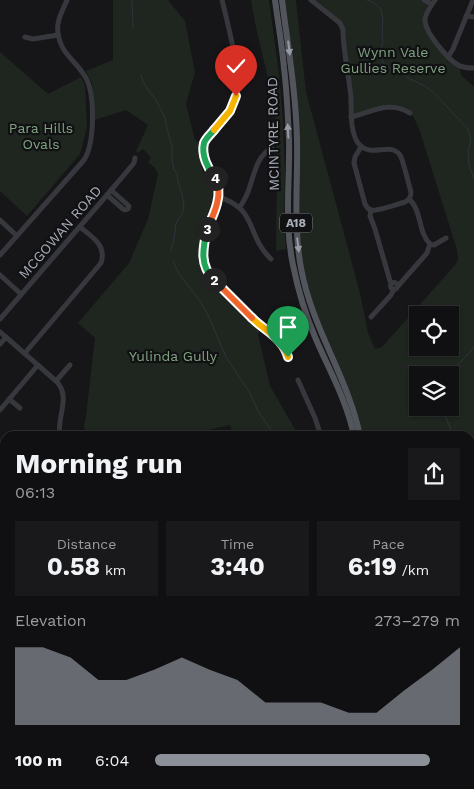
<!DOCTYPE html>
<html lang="en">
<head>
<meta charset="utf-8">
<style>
	:root { --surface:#101012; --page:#19191b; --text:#f1f3f6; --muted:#9c9d9f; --line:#303032; --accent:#8c9099 }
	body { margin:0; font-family:"Work Sans",sans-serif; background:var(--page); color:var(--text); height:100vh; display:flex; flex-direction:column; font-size:19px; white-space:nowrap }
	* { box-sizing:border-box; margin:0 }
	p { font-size:16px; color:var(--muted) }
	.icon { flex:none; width:28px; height:28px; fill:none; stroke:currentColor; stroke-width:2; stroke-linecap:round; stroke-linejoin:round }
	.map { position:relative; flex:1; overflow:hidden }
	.side { position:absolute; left:0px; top:431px; width:475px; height:359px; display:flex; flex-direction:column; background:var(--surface); border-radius:15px 15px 0 0; box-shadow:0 1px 4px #0004,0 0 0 1px var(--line) }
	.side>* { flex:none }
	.buttons { position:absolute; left:409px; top:306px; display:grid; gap:10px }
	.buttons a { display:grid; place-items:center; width:50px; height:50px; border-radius:0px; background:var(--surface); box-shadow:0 1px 4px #0004,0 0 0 1px var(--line); font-size:25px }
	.pin { position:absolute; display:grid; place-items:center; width:42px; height:42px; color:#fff; margin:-51px -21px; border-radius:50% 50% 50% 0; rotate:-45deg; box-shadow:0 0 5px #0007 }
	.pin .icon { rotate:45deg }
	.km { position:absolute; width:25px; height:25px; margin:-12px; border-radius:50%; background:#222; color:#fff; font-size:14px; line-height:25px; text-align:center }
	.round { display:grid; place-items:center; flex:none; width:52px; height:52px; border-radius:0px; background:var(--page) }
	.head { display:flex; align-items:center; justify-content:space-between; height:85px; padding:0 15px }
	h1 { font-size:28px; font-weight:700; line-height:38px }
	.stats { display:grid; grid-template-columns:repeat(3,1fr); gap:8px; height:85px; padding:5px 15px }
	.stats div { display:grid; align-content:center; border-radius:0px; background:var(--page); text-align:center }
	.stats b { font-size:25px; font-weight:700 }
	.stats small { font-size:14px; font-weight:400 }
	.stats p { font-size:14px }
	.chart { height:140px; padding:10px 15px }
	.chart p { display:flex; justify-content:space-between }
	.chart svg { width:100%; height:90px; margin-top:5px; fill:var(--accent); opacity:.7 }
	ul { padding:0 15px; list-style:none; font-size:16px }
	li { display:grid; grid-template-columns:80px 60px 1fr; align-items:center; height:38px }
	li i { height:12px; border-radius:6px; background:var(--accent) }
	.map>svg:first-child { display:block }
</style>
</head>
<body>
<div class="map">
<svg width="474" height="789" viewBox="0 0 474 789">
	<rect width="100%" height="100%" fill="#161618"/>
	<g fill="#1e261f" fill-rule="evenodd">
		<path d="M113,0H168L185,21L195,72L186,104L195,140L199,142C198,149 200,166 204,173C209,181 214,182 213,193C210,223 188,246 205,276L260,330L258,334L270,386L299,436H234L230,425L204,431L196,436H86L84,426L86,416L95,338L78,323L129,263L148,219L158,174L155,168L148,162L151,157L143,149L138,153L136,151L148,125L126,110L95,120L92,83L86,71L113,60Z"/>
		<path d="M251,0H269L279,74L283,120L285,174L284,225L286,249L276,251L277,177L275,103L271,91L255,23Z"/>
		<path d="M282,0H296V1L306,92L360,293L368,333L375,349L382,347L456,264L458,259L457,250L420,131L414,118L410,113L387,107L351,117L343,36L336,22L311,0H424L432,4L425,19L435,41L459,65L461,75L474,87V546L470,543V436H360L321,334L301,270L297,142ZM418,315H450V348H418ZM418,375H450V408H418Z"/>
		<path d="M0,52L48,94L81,77L85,85L87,127L80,154L27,216L0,191Z"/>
	</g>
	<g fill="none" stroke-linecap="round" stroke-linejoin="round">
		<g stroke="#2c353c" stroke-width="1">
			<path d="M132,0L133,28"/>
			<path d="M367,0L373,2L381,9L383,20L382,34L383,43L380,50L383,63L390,68L400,72L410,79L425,86L434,93L468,129L471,139L468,152L469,165L474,179"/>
			<path d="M141,74L143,82L149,91L156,100L165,118L167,129L172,146V160L174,170L177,173L178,181L182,194L184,207L182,214L176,223L174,239L171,250"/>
			<path d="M173,261L179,274L200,301L207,313L227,359L250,393L258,411L275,436"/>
			<path d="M448,375C455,364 467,358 474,347"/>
			<path d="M442,408L451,430L452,436"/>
			<path d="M470,483C472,490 470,496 474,503"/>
		</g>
		<g stroke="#37383d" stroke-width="5">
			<path d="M222,0C226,16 230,32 233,48C236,59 240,71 239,82C237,101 227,115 215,129C211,133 206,138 204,144C202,151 205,164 209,170C213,177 219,181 219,190C218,219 189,250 211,277C225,292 240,306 255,321C268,333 283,339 288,357"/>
			<path d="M311,0L340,23L343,29C343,52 349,75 351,98C351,107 351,116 352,125C353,132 355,142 361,146C373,157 391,142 400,155C404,162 408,183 411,192C411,197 409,200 405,202C398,204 377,212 371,210C367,209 367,207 365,204L354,163L355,157L361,147"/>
			<path d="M424,0L432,4"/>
			<path d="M435,0C431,6 424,15 425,21C426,34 448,59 458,65C463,68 469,68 474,68"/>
			<path d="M466,16L474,17"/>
			<path d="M25,37L33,39L58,35"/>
			<path d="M448,57L453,49L473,0"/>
			<path d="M351,117C372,112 389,100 410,113"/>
			<path d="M107,195L123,209L125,210L128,209L129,206L111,190"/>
			<path d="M218,197C258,208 246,236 271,259"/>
			<path d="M240,207C243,202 247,196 249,189C254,175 257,155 272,148"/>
			<path d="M371,210L370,216L375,229L390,281L392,283"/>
			<path d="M0,220L17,236"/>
			<path d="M430,244L434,245L446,238"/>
			<path d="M0,255L84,160C95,143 95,95 86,78C76,60 61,55 58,33C56,21 63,10 67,0"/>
			<path d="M0,275L21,294"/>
			<circle cx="394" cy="286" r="3.5"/>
			<path d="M398,286L427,253L430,244C418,233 422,210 409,199"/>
			<path d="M371,317L391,295L394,289"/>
			<path d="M0,319L107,195L134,163L135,158"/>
			<path d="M0,332L56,381C72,397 56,417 60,436"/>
			<path d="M0,344L6,337"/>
			<path d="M25,353L101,263C107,245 92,237 80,227"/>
			<path d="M298,380L315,418L321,436"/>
			<path d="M56,381L70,365"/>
			<path d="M9,399L20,408"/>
			<path d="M0,410L38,365"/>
			<path d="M0,482L5,480"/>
			<path d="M0,540L5,539"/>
			<path d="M470,543L472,545"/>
			<path d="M0,590L5,589"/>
			<path d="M470,677H474"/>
			<path d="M0,689L5,684"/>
			<path d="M0,693L5,697"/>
			<path d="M470,727L474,724"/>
			<path d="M0,761L5,765"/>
			<path d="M470,772L474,789"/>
			<path d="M28,785L32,789"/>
			<path d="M105,785L109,789"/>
			<path d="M387,785L388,789"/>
			<path d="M446,785L447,789"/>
			<path d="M53,789L56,785"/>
			<path d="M119,789L122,785"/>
			<path d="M203,789L205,785"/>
			<path d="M311,789L313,785"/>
		</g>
		<g stroke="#53555c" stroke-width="6">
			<path d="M275,0C278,23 282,45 284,68C287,92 288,116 289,140C290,182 284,223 293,265C298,290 305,314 315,337C329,370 347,401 354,436"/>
			<path d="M282,0C288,47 296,93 297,140C298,183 293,225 301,268C312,329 348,377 360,436"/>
			<path d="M470,615L474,613"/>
			<path d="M470,623L474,621"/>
			<path d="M258,789L260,785"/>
			<path d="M267,789L269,785"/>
		</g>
	</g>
	<defs><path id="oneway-solid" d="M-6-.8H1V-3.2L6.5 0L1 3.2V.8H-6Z" transform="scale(1.25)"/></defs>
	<g fill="#979ba6">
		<use href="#oneway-solid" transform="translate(289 48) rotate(83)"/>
		<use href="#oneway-solid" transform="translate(288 131) rotate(-93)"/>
		<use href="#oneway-solid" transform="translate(298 245) rotate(83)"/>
	</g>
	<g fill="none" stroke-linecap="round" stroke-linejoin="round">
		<defs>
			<path id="split-1" d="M252,318C265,331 283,338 288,357"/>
			<path id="split-2" d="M214,280L252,318"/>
			<path id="split-3" d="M207,229C203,248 199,265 214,280"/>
			<path id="split-4" d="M207,229C214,214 224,193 215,178"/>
			<path id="split-5" d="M214,130C211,134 206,138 204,143C201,155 208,169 215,178"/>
			<path id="split-6" d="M214,130L230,111L236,96"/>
		</defs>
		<use href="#split-1" stroke="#fff" stroke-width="10"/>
		<use href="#split-2" stroke="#fff" stroke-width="10"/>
		<use href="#split-3" stroke="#fff" stroke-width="10"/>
		<use href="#split-4" stroke="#fff" stroke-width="10"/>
		<use href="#split-5" stroke="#fff" stroke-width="10"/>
		<use href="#split-6" stroke="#fff" stroke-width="10"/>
		<use href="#split-1" stroke="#f5b400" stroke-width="6"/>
		<use href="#split-2" stroke="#f0652b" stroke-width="6"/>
		<use href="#split-3" stroke="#22a559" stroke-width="6"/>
		<use href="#split-4" stroke="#f0652b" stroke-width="6"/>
		<use href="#split-5" stroke="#22a559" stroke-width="6"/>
		<use href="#split-6" stroke="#f5b400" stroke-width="6"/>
	</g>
	<g text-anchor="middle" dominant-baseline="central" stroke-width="4.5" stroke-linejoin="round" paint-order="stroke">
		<rect fill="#111113" stroke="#7b7e86" stroke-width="1" x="280" y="213.5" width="32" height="19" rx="4"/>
		<g font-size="12" font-weight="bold" fill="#a8adb8">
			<text x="296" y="223">A18</text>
		</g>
		<g font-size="14" fill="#7fa381" stroke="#111113">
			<text x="393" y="52">Wynn Vale<tspan x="393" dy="16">Gullies Reserve</tspan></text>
			<text x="41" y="128">Para Hills<tspan x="41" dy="16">Ovals</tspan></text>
			<text x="173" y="356">Yulinda Gully</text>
		</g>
		<g font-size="14" fill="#a8adb8" stroke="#111113">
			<text transform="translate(273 134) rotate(-91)">MCINTYRE ROAD</text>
			<text transform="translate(60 232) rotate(-49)">MCGOWAN ROAD</text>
		</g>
	</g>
</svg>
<div class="buttons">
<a><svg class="icon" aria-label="locate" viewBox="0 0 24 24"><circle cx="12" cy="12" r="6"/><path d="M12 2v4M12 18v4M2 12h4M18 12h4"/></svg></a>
<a><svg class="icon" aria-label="layers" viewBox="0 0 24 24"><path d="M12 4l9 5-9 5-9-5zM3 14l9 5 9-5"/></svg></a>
</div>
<div class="pin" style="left:288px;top:357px;background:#1e9e55"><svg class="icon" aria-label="arrive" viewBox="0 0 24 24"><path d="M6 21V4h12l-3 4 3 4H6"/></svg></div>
<div class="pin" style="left:236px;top:96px;background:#d93025"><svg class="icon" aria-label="check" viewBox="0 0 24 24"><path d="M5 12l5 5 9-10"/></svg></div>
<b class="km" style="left:214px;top:280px">2</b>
<b class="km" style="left:207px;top:229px">3</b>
<b class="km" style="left:215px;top:178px">4</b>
<section class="side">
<div class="head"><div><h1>Morning run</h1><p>06:13</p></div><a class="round"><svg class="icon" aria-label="share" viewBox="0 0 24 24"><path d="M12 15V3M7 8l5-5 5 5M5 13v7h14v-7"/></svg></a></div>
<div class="stats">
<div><p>Distance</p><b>0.58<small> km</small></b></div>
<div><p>Time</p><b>3:40</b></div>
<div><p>Pace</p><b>6:19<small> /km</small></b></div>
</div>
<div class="chart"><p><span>Elevation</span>273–279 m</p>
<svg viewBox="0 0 160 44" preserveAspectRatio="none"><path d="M0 44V6L10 6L20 11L30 22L40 22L50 17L60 11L70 17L80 22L90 33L100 33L110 33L120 38L130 38L140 27L150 17L160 6V44z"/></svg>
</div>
<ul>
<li><b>100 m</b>6:04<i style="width:90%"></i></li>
</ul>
</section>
</div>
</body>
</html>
